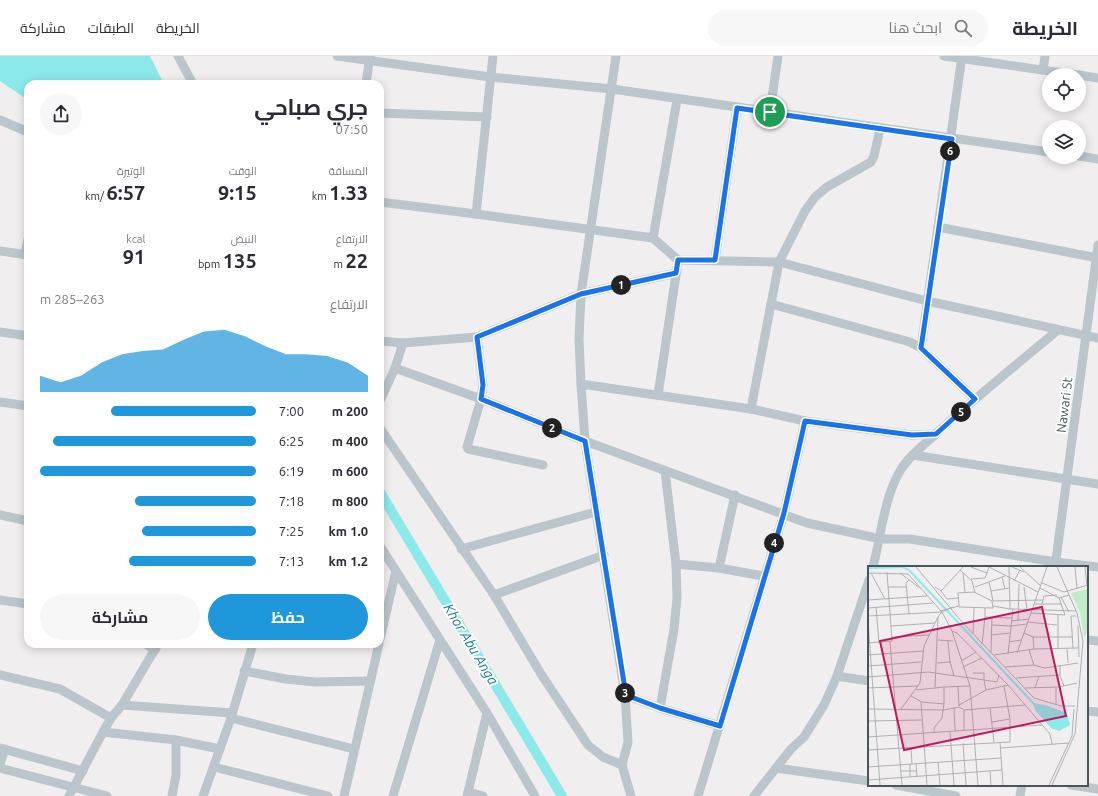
<!DOCTYPE html>
<html lang="ar">
<head>
<meta charset="utf-8">
<style>
	:root { --surface:#fff; --page:#f7f7f7; --text:#2b2b33; --muted:#7c7c81; --line:#e1e1e2; --accent:#1e97db }
	body { margin:0; font-family:Ubuntu,Cairo,sans-serif; background:var(--page); color:var(--text); direction:rtl; height:100vh; display:flex; flex-direction:column; font-size:15px; white-space:nowrap }
	* { box-sizing:border-box; margin:0 }
	p { font-size:13px; color:var(--muted) }
	.icon { flex:none; width:22px; height:22px; fill:none; stroke:currentColor; stroke-width:2; stroke-linecap:round; stroke-linejoin:round }
	.map { position:relative; flex:1; overflow:hidden; direction:ltr }
	.sheet { position:absolute; left:24px; top:24px; width:360px; height:568px; display:flex; flex-direction:column; background:var(--surface); border-radius:12px; box-shadow:0 2px 10px #0003; direction:rtl }
	.sheet>* { flex:none }
	.buttons { position:absolute; left:1042px; top:12px; display:grid; gap:8px }
	.buttons a { display:grid; place-items:center; width:44px; height:44px; border-radius:50%; background:var(--surface); box-shadow:0 2px 10px #0003; font-size:20px }
	.pin { position:absolute; display:grid; place-items:center; width:34px; height:34px; color:#fff; margin:-17px; border:2px solid #fff; border-radius:50%; box-shadow:0 1px 4px #0007 }
	.km { position:absolute; width:20px; height:20px; margin:-10px; border-radius:50%; background:#222; color:#fff; font-size:11px; line-height:20px; text-align:center }
	.round { display:grid; place-items:center; flex:none; width:42px; height:42px; border-radius:21px; background:var(--page) }
	.headline { display:flex; align-items:center; justify-content:space-between; height:68px; padding:0 16px }
	h1 { font-size:22px; font-weight:700; line-height:30px }
	.figures { display:grid; grid-template-columns:repeat(3,1fr); gap:6px; height:68px; padding:4px 16px }
	.figures div { display:grid; align-content:center }
	.figures b { font-size:20px; font-weight:700 }
	.figures small { font-size:11px; font-weight:400 }
	.figures p { font-size:11px }
	.chart { height:112px; padding:8px 16px }
	.chart p { display:flex; justify-content:space-between }
	.chart svg { width:100%; height:72px; margin-top:4px; fill:var(--accent); opacity:.7 }
	.action { display:flex; gap:8px; margin-top:auto; padding:8px 16px }
	.action a { flex:1; height:46px; border-radius:24px; background:var(--accent); color:#fff; font-size:16px; font-weight:700; line-height:46px; text-align:center }
	.action a+a { background:var(--page); color:var(--text) }
	ul { padding:0 16px; list-style:none; font-size:13px }
	li { display:grid; grid-template-columns:64px 48px 1fr; align-items:center; height:30px }
	li i { height:10px; border-radius:5px; background:var(--accent) }
	header { display:flex; align-items:center; gap:24px; box-sizing:border-box; height:56px; padding:0 20px; background:var(--surface); border-bottom:1px solid var(--line) }
	header strong { font-size:19px }
	nav { display:flex; gap:22px; margin-inline-start:auto; font-size:14px }
	.search { width:280px; height:36px; background:var(--page); display:flex; align-items:center; gap:10px; box-sizing:border-box; padding:0 14px; border-radius:22px; color:var(--muted); font-size:15px }
	.map>svg:first-child { display:block }
</style>
</head>
<body>
<header>
<strong>الخريطة</strong>
<div class="search"><svg class="icon" aria-label="search" viewBox="0 0 24 24"><circle cx="10" cy="10" r="6"/><path d="M15 15l6 6"/></svg>ابحث هنا</div>
<nav><a>الخريطة</a><a>الطبقات</a><a>مشاركة</a></nav>
</header>
<div class="map">
<svg width="1098" height="740" viewBox="0 0 1098 740">
	<rect width="100%" height="100%" fill="#f1eeef"/>
	<path fill="#8ce9e9" d="M0,0H150L164,28H28V44L0,25Z"/>
	<g fill="none" stroke-linecap="round" stroke-linejoin="round">
		<path stroke="#8ce9e9" stroke-width="10" d="M380,436L562,740"/>
		<g stroke="#bac6cb" stroke-width="9">
			<path d="M178,0L193,28"/>
			<path d="M337,0L490,21L612,33L1049,96"/>
			<path d="M944,0L1077,19"/>
			<path d="M1043,14L1045,0"/>
			<path d="M1079,19L1098,22"/>
			<path d="M366,28L370,0"/>
			<path d="M770,56L778,0"/>
			<path d="M380,57L487,61"/>
			<path d="M0,64L28,76"/>
			<path d="M1079,100L1098,103"/>
			<path d="M380,146L476,158L653,182L678,204L779,206L927,245L1098,282"/>
			<path d="M476,158L493,0"/>
			<path d="M938,171L1098,202"/>
			<path d="M653,182L677,44"/>
			<path d="M0,195L28,199"/>
			<path d="M25,198L28,183"/>
			<path d="M715,204L737,52"/>
			<path d="M676,217L581,238L477,281L483,329L481,343L585,385L807,467L881,483H910L1056,506L1098,511"/>
			<path d="M771,248L779,206L805,155L815,141L827,131L871,106L874,100L880,73"/>
			<path d="M0,276L28,280"/>
			<path d="M380,285L403,287L477,281"/>
			<path d="M921,292L962,0"/>
			<path d="M395,312L403,287"/>
			<path d="M581,328L579,283L581,238L616,0"/>
			<path d="M658,339L677,212"/>
			<path d="M380,345L395,312L481,343L467,391L468,393L543,409"/>
			<path d="M0,346L28,350"/>
			<path d="M751,353L805,365L912,379L936,378"/>
			<path d="M380,372L494,539L541,618L588,689L603,701L622,709L631,740"/>
			<path d="M913,399L1098,428"/>
			<path d="M665,415L676,508L719,512L763,520"/>
			<path d="M0,459L28,465"/>
			<path d="M380,490L487,657L535,740"/>
			<path d="M461,493L596,456"/>
			<path d="M873,511C881,480 884,442 900,415C909,399 927,387 940,374C978,340 1018,307 1058,274"/>
			<path d="M1055,511L1098,189"/>
			<path d="M719,512L735,439"/>
			<path d="M494,539L604,499"/>
			<path d="M0,544L28,548"/>
			<path d="M380,583L396,515"/>
			<path d="M1087,584L1098,585"/>
			<path d="M146,588L155,594"/>
			<path d="M244,615L286,623L315,626L370,625"/>
			<path d="M0,619L60,633L111,662"/>
			<path d="M837,620L869,625"/>
			<path d="M625,639L660,652L720,670"/>
			<path d="M122,649L232,657"/>
			<path d="M660,652L674,573L677,542L676,508"/>
			<path d="M1087,655L1098,656"/>
			<path d="M231,662L354,693"/>
			<path d="M103,676L176,684L220,693"/>
			<path d="M0,692L83,715"/>
			<path d="M0,708L5,693"/>
			<path d="M622,709L628,686L625,639L585,385L581,328L751,353L771,248L910,286L921,292L975,343"/>
			<path d="M214,711L328,740"/>
			<path d="M0,712L107,740"/>
			<path d="M776,712L869,725"/>
			<path d="M896,729L956,740"/>
			<path d="M1071,729L1098,733"/>
			<path d="M468,736L483,740"/>
			<path d="M69,740L103,676L111,662L122,649L158,588"/>
			<path d="M172,740L176,719V684"/>
			<path d="M203,740L231,662L253,588"/>
			<path d="M344,740L379,588"/>
			<path d="M393,740L440,584"/>
			<path d="M467,740L487,657"/>
			<path d="M698,740L784,457L805,365"/>
			<path d="M754,740L791,693L804,681L824,649L837,620L869,524"/>
			<path d="M1020,740L1022,729"/>
		</g>
	</g>
	<g fill="none" stroke-linecap="round" stroke-linejoin="round">
		<defs>
			<path id="route" d="M737,52L952,83L921,292L975,343L936,378L912,379L805,365L784,457L720,670L660,652L626,639L585,385L481,343L483,329L477,281L581,238L676,217L678,204H715Z"/>
		</defs>
		<use href="#route" stroke="#fff" stroke-width="8"/>
		<use href="#route" stroke="#1a73e8" stroke-width="5"/>
	</g>
	<g text-anchor="middle" dominant-baseline="central" stroke-width="4" stroke-linejoin="round" paint-order="stroke">
		<g font-size="13" fill="#47565b" stroke="#fff">
			<text transform="translate(1064 349) rotate(-83)">Nawari St</text>
		</g>
		<g font-size="14" font-style="italic" fill="#107f80" stroke="#fff">
			<text transform="translate(471 588) rotate(59)">Khor Abu Anga</text>
		</g>
	</g>
	<g transform="translate(868 510)">
		<rect width="220" height="220" fill="#f1eeef"/>
		<path d="M220,23V64L216,71L212,46L203,27Z" fill="#beedc6"/>
		<path d="M165,137L177,139L199,147L202,159L191,165L183,162L167,144Z" fill="#8ce9e9"/>
		<path fill="none" stroke="#8ce9e9" stroke-width="2" d="M0,2L35,1L42,5L166,138"/>
		<path fill="none" stroke="#adb1b4" stroke-width="1" d="M48,1L94,56L166,132L193,140H207M103,1L119,7L121,1M121,1L170,26M141,1L142,43H145M144,1L156,6M152,1L173,20M207,1L209,22M217,1L219,20M92,4L104,15L107,27M0,7L40,8L74,46L84,65L89,67L140,119L182,168L184,178M3,7L17,33M32,7L52,22M95,7L97,26M134,11L137,23M103,13L117,12L119,7M41,14L38,17L41,48M146,15L152,4M121,16L123,25L141,22M174,17L196,26L220,19M20,21H38M67,21L73,25L95,1M107,21L137,10M156,21L159,44M172,22L191,32M73,25L79,33L90,32M123,25L125,35L175,34M106,26L124,35L125,42L91,41L90,27ZM193,31L201,46M0,34L59,30M166,38H194M174,38L176,30L189,29M125,40L142,43M8,41L11,77M0,42L65,37M117,42V51L144,52M72,45L91,40M163,47L197,49L191,32L201,29M0,50L74,46L85,41M0,55L12,219M143,55L161,53M150,55L151,18M160,56L189,59M124,59L143,60M23,60L67,57L70,51M143,60L159,58M210,60L211,91M156,67L165,71H205M105,68L106,42M123,69L142,67M24,71L61,69M165,71L166,83M70,74L85,75M80,75L82,96M22,76L34,219M141,76L153,74M0,77L24,75L19,6M114,78L117,51M205,82L203,50H208M190,83V49M199,83L200,97M161,84L166,99M123,86L124,51M149,87L179,1M140,88L145,43L208,45M0,89L55,85M126,89L166,83L210,82M93,95L108,86M69,97L82,96L86,110M192,99V110L196,120M0,100L53,96M95,101L114,92M137,101L166,99L177,102L210,97M105,107H116V114L129,116L131,109M0,111L60,106L116,114L118,124L91,139M148,112L192,109M102,120L110,219M67,121L70,51L74,46M90,121L91,140M0,122L50,120M157,122L191,121L209,117M167,122L171,110M188,122V139M48,124L76,121M118,124L140,119M43,130L54,136L76,138V121L102,120L84,65M53,136L59,219M86,142L87,165M122,142L126,176M0,143L76,144L91,141L96,144L157,139M33,143L52,117L56,80L67,57M96,144V165M0,155L54,154M124,156L142,153M82,166L86,219M66,167V162L74,152L76,138M0,171L174,159M132,176L135,219M95,177L98,219M43,181L44,198M133,182L201,177M0,184L142,176V153L136,120M70,196L72,219M42,198V211M48,198L49,210M0,201L133,192M33,205H48M122,205L123,219M0,214L134,204M181,219L204,170L206,143M184,219L207,168L215,75L209,47L189,1"/>
		<path fill="#c2185b" fill-opacity="0.15" stroke="#c2185b" stroke-width="2" d="M174,41L198,150L36,184L12,75Z"/>
		<rect width="220" height="220" fill="none" stroke="#47565b" stroke-width="2"/>
	</g>
</svg>
<div class="buttons">
<a><svg class="icon" aria-label="locate" viewBox="0 0 24 24"><circle cx="12" cy="12" r="6"/><path d="M12 2v4M12 18v4M2 12h4M18 12h4"/></svg></a>
<a><svg class="icon" aria-label="layers" viewBox="0 0 24 24"><path d="M12 4l9 5-9 5-9-5zM3 14l9 5 9-5"/></svg></a>
</div>
<div class="pin" style="left:770px;top:56px;background:#1e9e55"><svg class="icon" aria-label="arrive" viewBox="0 0 24 24"><path d="M6 21V4h12l-3 4 3 4H6"/></svg></div>
<b class="km" style="left:621px;top:229px">1</b>
<b class="km" style="left:552px;top:372px">2</b>
<b class="km" style="left:625px;top:637px">3</b>
<b class="km" style="left:774px;top:487px">4</b>
<b class="km" style="left:961px;top:356px">5</b>
<b class="km" style="left:950px;top:95px">6</b>
<section class="sheet">
<div class="headline"><div><h1>جري صباحي</h1><p>07:50</p></div><a class="round"><svg class="icon" aria-label="share" viewBox="0 0 24 24"><path d="M12 15V3M7 8l5-5 5 5M5 13v7h14v-7"/></svg></a></div>
<div class="figures">
<div><p>المسافة</p><b>1.33<small> km</small></b></div>
<div><p>الوقت</p><b>9:15</b></div>
<div><p>الوتيرة</p><b>6:57<small> /km</small></b></div>
</div>
<div class="figures">
<div><p>الارتفاع</p><b>22<small> m</small></b></div>
<div><p>النبض</p><b>135<small> bpm</small></b></div>
<div><p>kcal</p><b>91</b></div>
</div>
<div class="chart"><p><span>الارتفاع</span>263–285 m</p>
<svg viewBox="0 0 160 44" preserveAspectRatio="none"><path d="M0 44V34L10 38L20 34L30 26L40 21L50 19L60 18L70 12L80 7L90 6L100 10L110 16L120 21L130 21L140 22L150 26L160 34V44z"/></svg>
</div>
<ul>
<li><b>200 m</b>7:00<i style="width:67%"></i></li>
<li><b>400 m</b>6:25<i style="width:94%"></i></li>
<li><b>600 m</b>6:19<i style="width:100%"></i></li>
<li><b>800 m</b>7:18<i style="width:56%"></i></li>
<li><b>1.0 km</b>7:25<i style="width:53%"></i></li>
<li><b>1.2 km</b>7:13<i style="width:59%"></i></li>
</ul>
<div class="action"><a>حفظ</a><a>مشاركة</a></div>
</section>
</div>
</body>
</html>
